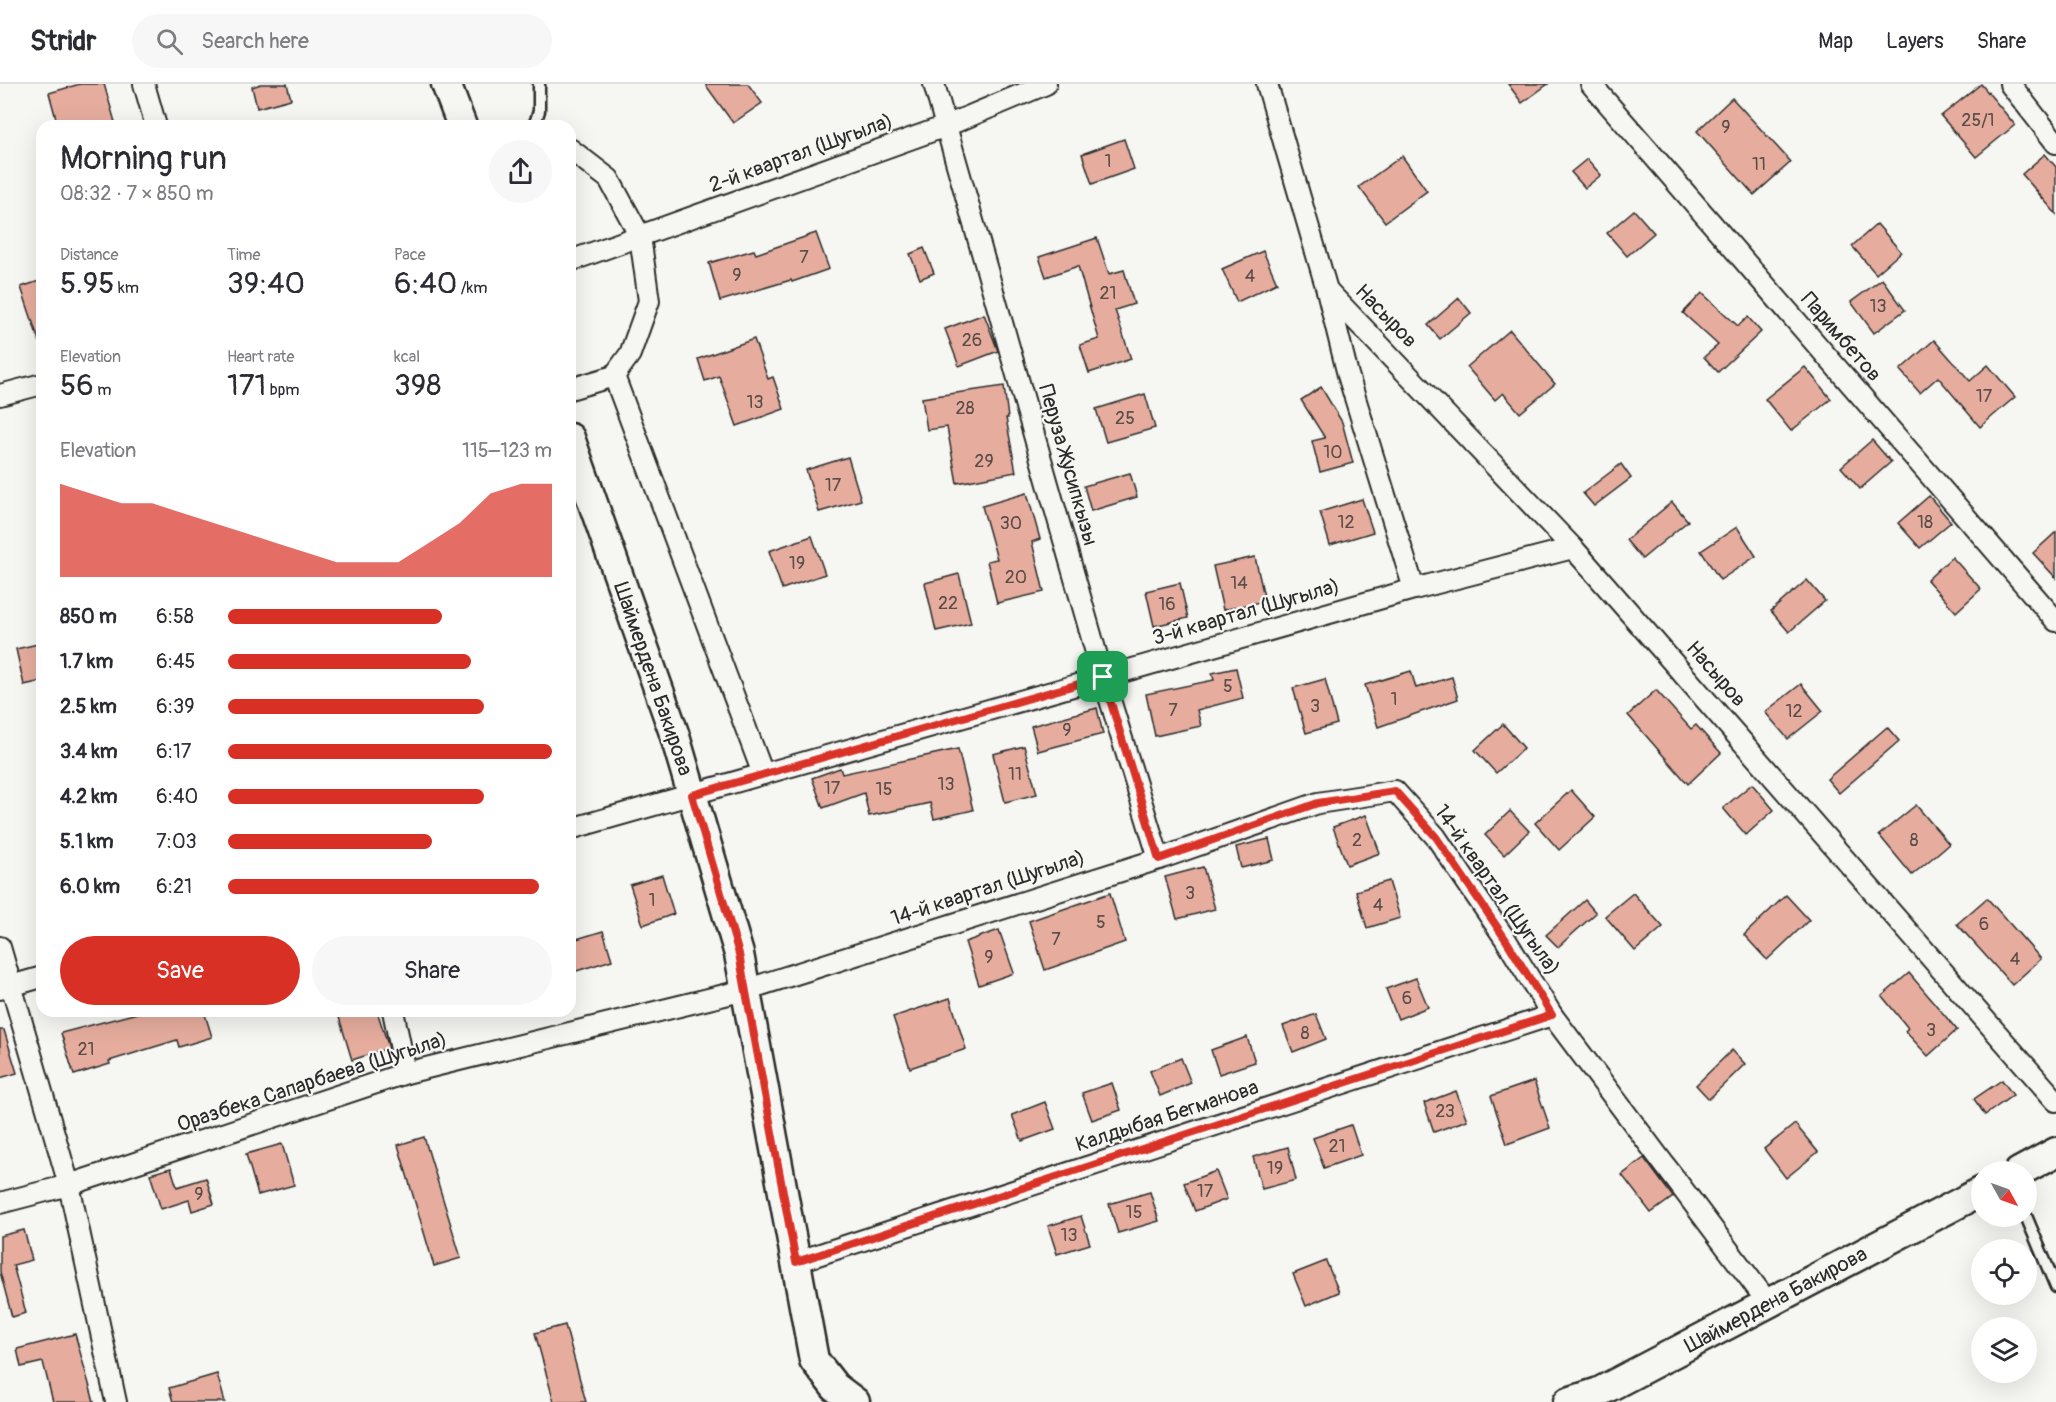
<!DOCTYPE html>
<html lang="en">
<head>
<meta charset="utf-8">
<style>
	:root { --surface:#fff; --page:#f7f7f7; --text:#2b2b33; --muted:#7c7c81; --line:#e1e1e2; --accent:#d93025 }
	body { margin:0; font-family:Pangolin,sans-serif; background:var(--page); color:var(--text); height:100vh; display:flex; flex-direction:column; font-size:22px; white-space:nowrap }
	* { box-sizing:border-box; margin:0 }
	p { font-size:20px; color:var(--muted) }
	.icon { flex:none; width:33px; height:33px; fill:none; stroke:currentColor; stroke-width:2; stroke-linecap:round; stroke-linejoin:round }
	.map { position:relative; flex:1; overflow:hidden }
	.sheet { position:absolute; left:36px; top:36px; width:540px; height:897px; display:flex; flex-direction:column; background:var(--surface); border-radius:18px; box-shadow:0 6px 24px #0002 }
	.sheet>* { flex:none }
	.needle { width:39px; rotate:130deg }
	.fabs { position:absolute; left:1971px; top:1077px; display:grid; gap:12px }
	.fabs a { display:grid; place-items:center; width:66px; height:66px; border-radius:50%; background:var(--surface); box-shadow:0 6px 24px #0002; font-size:30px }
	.pin { position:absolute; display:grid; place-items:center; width:51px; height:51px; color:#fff; margin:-26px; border-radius:12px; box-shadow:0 3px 9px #0006 }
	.round { display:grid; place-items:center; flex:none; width:63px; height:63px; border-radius:32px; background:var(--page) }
	.head { display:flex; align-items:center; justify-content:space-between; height:102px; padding:0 24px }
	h1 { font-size:33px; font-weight:600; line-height:45px }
	.stats { display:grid; grid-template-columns:repeat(3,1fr); gap:9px; height:102px; padding:6px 24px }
	.stats div { display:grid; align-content:center }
	.stats b { font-size:30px; font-weight:600 }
	.stats small { font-size:16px; font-weight:400 }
	.stats p { font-size:16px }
	.chart { height:168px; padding:12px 24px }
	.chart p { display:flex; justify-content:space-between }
	.chart svg { width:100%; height:108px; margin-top:6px; fill:var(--accent); opacity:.7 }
	.primary-button { display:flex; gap:12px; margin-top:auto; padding:12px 24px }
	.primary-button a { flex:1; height:69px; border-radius:36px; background:var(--accent); color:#fff; font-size:24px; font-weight:600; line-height:69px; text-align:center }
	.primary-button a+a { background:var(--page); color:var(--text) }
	ul { padding:0 24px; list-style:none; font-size:20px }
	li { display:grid; grid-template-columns:96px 72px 1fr; align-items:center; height:45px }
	li i { height:15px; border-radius:8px; background:var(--accent) }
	header { display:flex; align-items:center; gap:36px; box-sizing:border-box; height:84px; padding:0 30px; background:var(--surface); border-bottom:2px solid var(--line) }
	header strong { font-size:28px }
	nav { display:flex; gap:33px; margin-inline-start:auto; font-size:21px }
	.search { width:420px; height:54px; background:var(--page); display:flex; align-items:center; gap:15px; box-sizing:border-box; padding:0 21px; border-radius:33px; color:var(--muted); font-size:22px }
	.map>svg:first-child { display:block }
</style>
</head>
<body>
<header>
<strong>Stridr</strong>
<div class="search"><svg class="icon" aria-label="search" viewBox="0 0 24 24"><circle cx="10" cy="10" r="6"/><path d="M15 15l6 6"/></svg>Search here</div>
<nav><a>Map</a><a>Layers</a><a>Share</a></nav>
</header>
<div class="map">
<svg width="2056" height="1318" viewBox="0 0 2056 1318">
	<rect width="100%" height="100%" fill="#f6f6f2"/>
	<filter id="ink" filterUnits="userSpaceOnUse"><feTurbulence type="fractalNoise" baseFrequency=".0167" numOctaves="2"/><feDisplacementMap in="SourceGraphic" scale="12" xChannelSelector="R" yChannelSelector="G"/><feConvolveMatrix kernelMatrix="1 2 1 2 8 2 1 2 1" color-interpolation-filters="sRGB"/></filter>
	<g filter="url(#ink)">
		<g fill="#e6ad9e" stroke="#2b2b2b" stroke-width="1.5">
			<path d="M80,0H104L115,38L103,42H58L49,9Z"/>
			<path d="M261,0H287L291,15L257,24L252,3Z"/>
			<path d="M705,0H748L762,19L733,39Z"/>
			<path d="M1508,0H1548L1522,19Z"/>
			<path d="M1981,0L2015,41L1976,73L1941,32Z"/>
			<path d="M1732,14L1791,78L1754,111L1697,47Z"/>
			<path d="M1124,55L1134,85L1092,100L1082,70Z"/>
			<path d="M2045,70L2056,83V130L2022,90Z"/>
			<path d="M1402,72L1427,107L1385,138L1359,103Z"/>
			<path d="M1587,75L1601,91L1585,104L1571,88Z"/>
			<path d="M1634,126L1654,149L1627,172L1607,149Z"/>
			<path d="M1877,140L1901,168L1876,190L1852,162Z"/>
			<path d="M816,149L829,185L792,198L791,196L720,217L709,179L754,166L756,170Z"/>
			<path d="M1097,154L1109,190L1124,186L1134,220L1115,226L1131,275L1089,289L1080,261L1099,255L1078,182L1046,193L1039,173Z"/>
			<path d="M924,164L934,189L920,195L910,170Z"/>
			<path d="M1263,167L1277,199L1237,218L1222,185Z"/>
			<path d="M1882,195L1905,226L1874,249L1851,218Z"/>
			<path d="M42,196V257H39L21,203Z"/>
			<path d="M1702,209L1738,242L1748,233L1761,248L1718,288L1704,273L1718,261L1683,229Z"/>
			<path d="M1459,214L1471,229L1440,255L1428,241Z"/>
			<path d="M984,230L998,267L959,282L945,245Z"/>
			<path d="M1510,246L1555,300L1520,329L1503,309L1495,316L1467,283Z"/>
			<path d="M754,255L768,295L773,293L784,325L737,342L719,292L705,297L698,275Z"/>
			<path d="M1934,256L1970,297L1988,281L2015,313L1980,343L1938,293L1920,309L1900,286Z"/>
			<path d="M1805,283L1831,315L1791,347L1765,315Z"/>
			<path d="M1004,302L1008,334H1006L1016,388L957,399L947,343L927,346L922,314Z"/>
			<path d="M1321,303L1342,338L1353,379L1320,388L1312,357L1325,354L1301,316Z"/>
			<path d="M1145,310L1155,344L1106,358L1096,325Z"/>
			<path d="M1872,356L1891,378L1860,405L1841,383Z"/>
			<path d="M848,373L861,416L819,428L806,386Z"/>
			<path d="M1621,380L1631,394L1594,422L1583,409Z"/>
			<path d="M1130,389L1137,413L1091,427L1084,402Z"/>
			<path d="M1027,409L1040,455L1032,458L1044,508L997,519L987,477L997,475L982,422Z"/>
			<path d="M1929,412L1951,438L1920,464L1898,439Z"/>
			<path d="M1362,415L1373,448L1330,461L1320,428Z"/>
			<path d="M1672,418L1688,437L1642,475L1626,456Z"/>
			<path d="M1737,443L1756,472L1720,496L1701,467Z"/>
			<path d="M2056,448V494L2033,469Z"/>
			<path d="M812,452L825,490L782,505L769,467Z"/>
			<path d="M1255,473L1265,517L1223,526L1213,482Z"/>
			<path d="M1952,473L1981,505L1956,528L1927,496Z"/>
			<path d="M959,490L971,539L936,547L925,499Z"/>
			<path d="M1807,496L1825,517L1789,548L1771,527Z"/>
			<path d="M1180,499L1188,534L1154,542L1146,507Z"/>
			<path d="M42,559V597L24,601L16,565Z"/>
			<path d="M1236,584L1243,614L1197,626L1201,642L1155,652L1146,610L1214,596L1212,589Z"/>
			<path d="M1411,587L1416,604L1452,593L1458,615L1378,643L1365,601Z"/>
			<path d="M1325,595L1337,640L1306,649L1293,604Z"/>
			<path d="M1801,600L1823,627L1788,655L1765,628Z"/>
			<path d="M1656,606L1691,645L1696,641L1721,669L1688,700L1628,631Z"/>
			<path d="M1097,624L1103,650L1038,667L1031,642Z"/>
			<path d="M1503,640L1524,664L1496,689L1475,666Z"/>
			<path d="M1887,643L1899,657L1839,709L1827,695Z"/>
			<path d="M1024,662L1037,710L1005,718L993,670Z"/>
			<path d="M958,665L973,726L934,735L930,719L869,732L864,709L823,724L812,694L840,684L842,690Z"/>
			<path d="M1752,700L1774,726L1746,751L1723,724Z"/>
			<path d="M1571,706L1595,733L1559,766L1535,739Z"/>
			<path d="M1916,721L1949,760L1912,791L1879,751Z"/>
			<path d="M1510,727L1529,747L1504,771L1485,751Z"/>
			<path d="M1366,731L1380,769L1347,781L1333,743Z"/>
			<path d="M1269,755L1274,776L1241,784L1236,763Z"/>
			<path d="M1203,783L1215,825L1177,835L1165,793Z"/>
			<path d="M662,791L674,830L643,841L630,801Z"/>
			<path d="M1389,797L1400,834L1367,844L1356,807Z"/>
			<path d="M1110,809L1125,858L1045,886L1029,837Z"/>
			<path d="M1633,809L1663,843L1635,867L1605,832Z"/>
			<path d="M1786,811L1809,836L1767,876L1744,851Z"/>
			<path d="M1987,814L2041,875L2012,901L1957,840Z"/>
			<path d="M1585,816L1596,829L1558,863L1546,851Z"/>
			<path d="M999,846L1014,889L979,901L965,858Z"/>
			<path d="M603,847L612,876L570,889V857Z"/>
			<path d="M1909,889L1957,946L1928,972L1905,947L1908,944L1882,912Z"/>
			<path d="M1416,894L1428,923L1398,935L1386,905Z"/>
			<path d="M950,914L966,965L910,984L893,933Z"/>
			<path d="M145,927H204L212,953L179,963L177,956L109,977L110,980L74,991L61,949Z"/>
			<path d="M348,927H377L389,964L352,976L338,930Z"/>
			<path d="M1316,930L1326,955L1293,968L1283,942Z"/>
			<path d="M0,946H4L17,989L0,994Z"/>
			<path d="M1247,953L1255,978L1219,990L1211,966Z"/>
			<path d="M1732,966L1745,980L1709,1015L1696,1001Z"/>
			<path d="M1181,974L1191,999L1160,1012L1150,987Z"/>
			<path d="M2002,996L2013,1011L1985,1031L1974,1015Z"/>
			<path d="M1534,997L1550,1044L1507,1060L1491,1012Z"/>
			<path d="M1112,999L1121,1026L1092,1036L1082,1009Z"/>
			<path d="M1456,1007L1467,1036L1434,1048L1424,1019Z"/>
			<path d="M1045,1018L1055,1045L1022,1057L1012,1031Z"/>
			<path d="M1795,1040L1818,1068L1786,1094L1764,1065Z"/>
			<path d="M1351,1041L1361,1071L1324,1084L1313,1054Z"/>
			<path d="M424,1053L461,1174L434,1182L398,1061Z"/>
			<path d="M282,1060L294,1101L258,1111L246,1070Z"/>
			<path d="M1288,1063L1296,1096L1262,1105L1253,1073Z"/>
			<path d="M1644,1074L1673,1113L1651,1129L1622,1091Z"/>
			<path d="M171,1084L177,1103L206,1094L214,1120L192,1127L189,1116L161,1125L150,1090Z"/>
			<path d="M1216,1087L1227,1115L1195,1127L1184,1099Z"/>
			<path d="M1150,1108L1159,1137L1118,1149L1109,1120Z"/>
			<path d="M1081,1132L1090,1160L1057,1170L1048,1142Z"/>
			<path d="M24,1146L32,1176L13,1181L26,1229L12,1233L0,1188V1152Z"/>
			<path d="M1326,1177L1339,1208L1306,1222L1293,1190Z"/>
			<path d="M565,1241L586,1318H554L535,1249Z"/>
			<path d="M75,1250L94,1318H53L43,1278L21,1283L17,1265Z"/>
			<path d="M217,1290L225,1318H173L169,1304Z"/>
		</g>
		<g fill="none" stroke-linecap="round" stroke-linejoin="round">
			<defs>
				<g id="lane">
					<path d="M534,42L539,27V0"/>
					<path d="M2026,1132L2056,1203"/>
				</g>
				<g id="street">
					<path d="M144,0L156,42"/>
					<path d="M934,0L1103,593L1159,775"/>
					<path d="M1267,0L1327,206L1348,291L1414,505"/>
					<path d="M1591,0L2056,537"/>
					<path d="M2010,0L2056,59"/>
					<path d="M570,65L609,95L640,152L649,217L630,270L614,292L570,305"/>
					<path d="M570,177L946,42L1046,0"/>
					<path d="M1327,206L1573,464L2056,1017"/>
					<path d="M614,292L763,690"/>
					<path d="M0,311L42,300"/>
					<path d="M570,745L1414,505L1573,464"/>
					<path d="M0,863L69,1101L116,1318"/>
					<path d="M0,905L42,893"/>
					<path d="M393,927L406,989"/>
					<path d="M0,1119L69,1101L406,989L745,906L1159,775L1318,719L1395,707L1436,753L1506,856L1552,931L1769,1220"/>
					<path d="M796,1178L1552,931"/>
				</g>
				<g id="secondary">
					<path d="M446,0L462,42"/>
					<path d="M570,354L674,649L739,870L814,1276L835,1303L855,1318"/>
					<path d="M2019,1088L2056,1068"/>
					<path d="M1568,1318L1599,1308L1982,1107"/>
				</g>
			</defs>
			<use href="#lane" stroke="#2b2b2b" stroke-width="15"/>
			<use href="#street" stroke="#2b2b2b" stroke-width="24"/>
			<use href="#secondary" stroke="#2b2b2b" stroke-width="33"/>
			<use href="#lane" stroke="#f6f6f2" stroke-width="10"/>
			<use href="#street" stroke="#f6f6f2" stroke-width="20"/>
			<use href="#secondary" stroke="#f6f6f2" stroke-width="28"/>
		</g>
	</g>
	<g fill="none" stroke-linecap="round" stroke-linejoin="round" filter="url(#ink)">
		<defs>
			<path id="route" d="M1103,593L1159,775L1318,719L1395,707L1436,753L1506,856L1552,931L796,1178L739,870L692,711Z"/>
		</defs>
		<use href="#route" stroke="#fff" stroke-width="12"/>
		<use href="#route" stroke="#d93025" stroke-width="8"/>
	</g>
	<g text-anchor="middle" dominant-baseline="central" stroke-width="4.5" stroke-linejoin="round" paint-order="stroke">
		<g font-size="18" fill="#5a4c48">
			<text x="1978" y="36">25/1</text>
			<text x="1726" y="43">9</text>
			<text x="1108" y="77">1</text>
			<text x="1759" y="80">11</text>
			<text x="804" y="173">7</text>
			<text x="737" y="191">9</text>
			<text x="1250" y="192">4</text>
			<text x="1108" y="209">21</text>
			<text x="1878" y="222">13</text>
			<text x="972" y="256">26</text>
			<text x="1984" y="312">17</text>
			<text x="755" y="318">13</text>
			<text x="965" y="324">28</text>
			<text x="1125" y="334">25</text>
			<text x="1333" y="368">10</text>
			<text x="984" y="377">29</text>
			<text x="833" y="401">17</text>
			<text x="1346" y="438">12</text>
			<text x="1925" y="438">18</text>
			<text x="1011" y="439">30</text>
			<text x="797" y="479">19</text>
			<text x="1016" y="493">20</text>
			<text x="1239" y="499">14</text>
			<text x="948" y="519">22</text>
			<text x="1167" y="520">16</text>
			<text x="1228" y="602">5</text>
			<text x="1394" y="615">1</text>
			<text x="1315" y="622">3</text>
			<text x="1173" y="626">7</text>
			<text x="1794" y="627">12</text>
			<text x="1067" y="646">9</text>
			<text x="1015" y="690">11</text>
			<text x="946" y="700">13</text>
			<text x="832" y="704">17</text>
			<text x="884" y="705">15</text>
			<text x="1357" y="756">2</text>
			<text x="1914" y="756">8</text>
			<text x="1190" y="809">3</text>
			<text x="652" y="816">1</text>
			<text x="1378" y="821">4</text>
			<text x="1101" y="838">5</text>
			<text x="1984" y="840">6</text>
			<text x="1056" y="855">7</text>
			<text x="989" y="873">9</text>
			<text x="2015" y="875">4</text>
			<text x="1407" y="914">6</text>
			<text x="1931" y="946">3</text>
			<text x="1305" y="949">8</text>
			<text x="86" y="965">21</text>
			<text x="1445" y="1027">23</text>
			<text x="1337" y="1062">21</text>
			<text x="1275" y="1084">19</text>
			<text x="1205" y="1107">17</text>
			<text x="199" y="1110">9</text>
			<text x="1134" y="1128">15</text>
			<text x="1069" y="1151">13</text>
		</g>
		<g font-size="21" fill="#2b2b2b" stroke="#f6f6f2">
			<text transform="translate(801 69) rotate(-20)">2-й квартал (Шугыла)</text>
			<text transform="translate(1386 232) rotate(46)">Насыров</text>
			<text transform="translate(1841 253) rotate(49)">Паримбетов</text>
			<text transform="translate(1068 381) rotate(74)">Перуза Жусипкызы</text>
			<text transform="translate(1246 528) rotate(-16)">3-й квартал (Шугыла)</text>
			<text transform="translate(1716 590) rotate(49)">Насыров</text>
			<text transform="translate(653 595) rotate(71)">Шаймердена Бакирова</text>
			<text transform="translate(988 804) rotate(-18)">14-й квартал (Шугыла)</text>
			<text transform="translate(1497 806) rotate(55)">14-й квартал (Шугыла)</text>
			<text transform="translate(312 998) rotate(-18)">Оразбека Сапарбаева (Шугыла)</text>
			<text transform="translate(1167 1032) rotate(-18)">Калдыбая Бегманова</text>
			<text transform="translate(1776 1216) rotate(-28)">Шаймердена Бакирова</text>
		</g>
	</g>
</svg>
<div class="fabs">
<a><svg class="needle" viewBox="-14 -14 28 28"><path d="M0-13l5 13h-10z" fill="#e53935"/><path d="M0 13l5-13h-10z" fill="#7c7c81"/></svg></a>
<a><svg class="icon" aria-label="locate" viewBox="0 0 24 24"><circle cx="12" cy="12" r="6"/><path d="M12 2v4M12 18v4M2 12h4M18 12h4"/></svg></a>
<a><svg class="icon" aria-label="layers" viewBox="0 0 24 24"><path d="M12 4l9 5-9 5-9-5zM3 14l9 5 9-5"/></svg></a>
</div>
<div class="pin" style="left:1103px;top:593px;background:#1e9e55"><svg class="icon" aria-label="arrive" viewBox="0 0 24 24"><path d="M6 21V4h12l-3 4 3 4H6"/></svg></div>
<section class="sheet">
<div class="head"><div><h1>Morning run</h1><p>08:32 · 7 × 850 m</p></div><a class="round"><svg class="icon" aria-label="share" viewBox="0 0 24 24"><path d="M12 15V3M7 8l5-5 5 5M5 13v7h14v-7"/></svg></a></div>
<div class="stats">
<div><p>Distance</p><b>5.95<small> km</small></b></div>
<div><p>Time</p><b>39:40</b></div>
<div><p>Pace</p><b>6:40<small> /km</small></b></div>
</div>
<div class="stats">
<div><p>Elevation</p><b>56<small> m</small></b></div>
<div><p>Heart rate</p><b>171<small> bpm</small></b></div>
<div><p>kcal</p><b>398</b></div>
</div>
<div class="chart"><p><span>Elevation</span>115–123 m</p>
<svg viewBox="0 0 160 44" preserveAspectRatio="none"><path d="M0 44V6L10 10L20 14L30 14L40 18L50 22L60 26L70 30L80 34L90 38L100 38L110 38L120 30L130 22L140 10L150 6L160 6V44z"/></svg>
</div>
<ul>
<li><b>850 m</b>6:58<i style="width:66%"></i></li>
<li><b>1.7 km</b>6:45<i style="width:75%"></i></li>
<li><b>2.5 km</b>6:39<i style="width:79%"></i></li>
<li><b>3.4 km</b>6:17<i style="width:100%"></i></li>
<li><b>4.2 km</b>6:40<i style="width:79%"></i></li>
<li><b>5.1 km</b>7:03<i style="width:63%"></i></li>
<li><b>6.0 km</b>6:21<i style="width:96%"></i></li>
</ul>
<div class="primary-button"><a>Save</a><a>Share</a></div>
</section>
</div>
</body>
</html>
